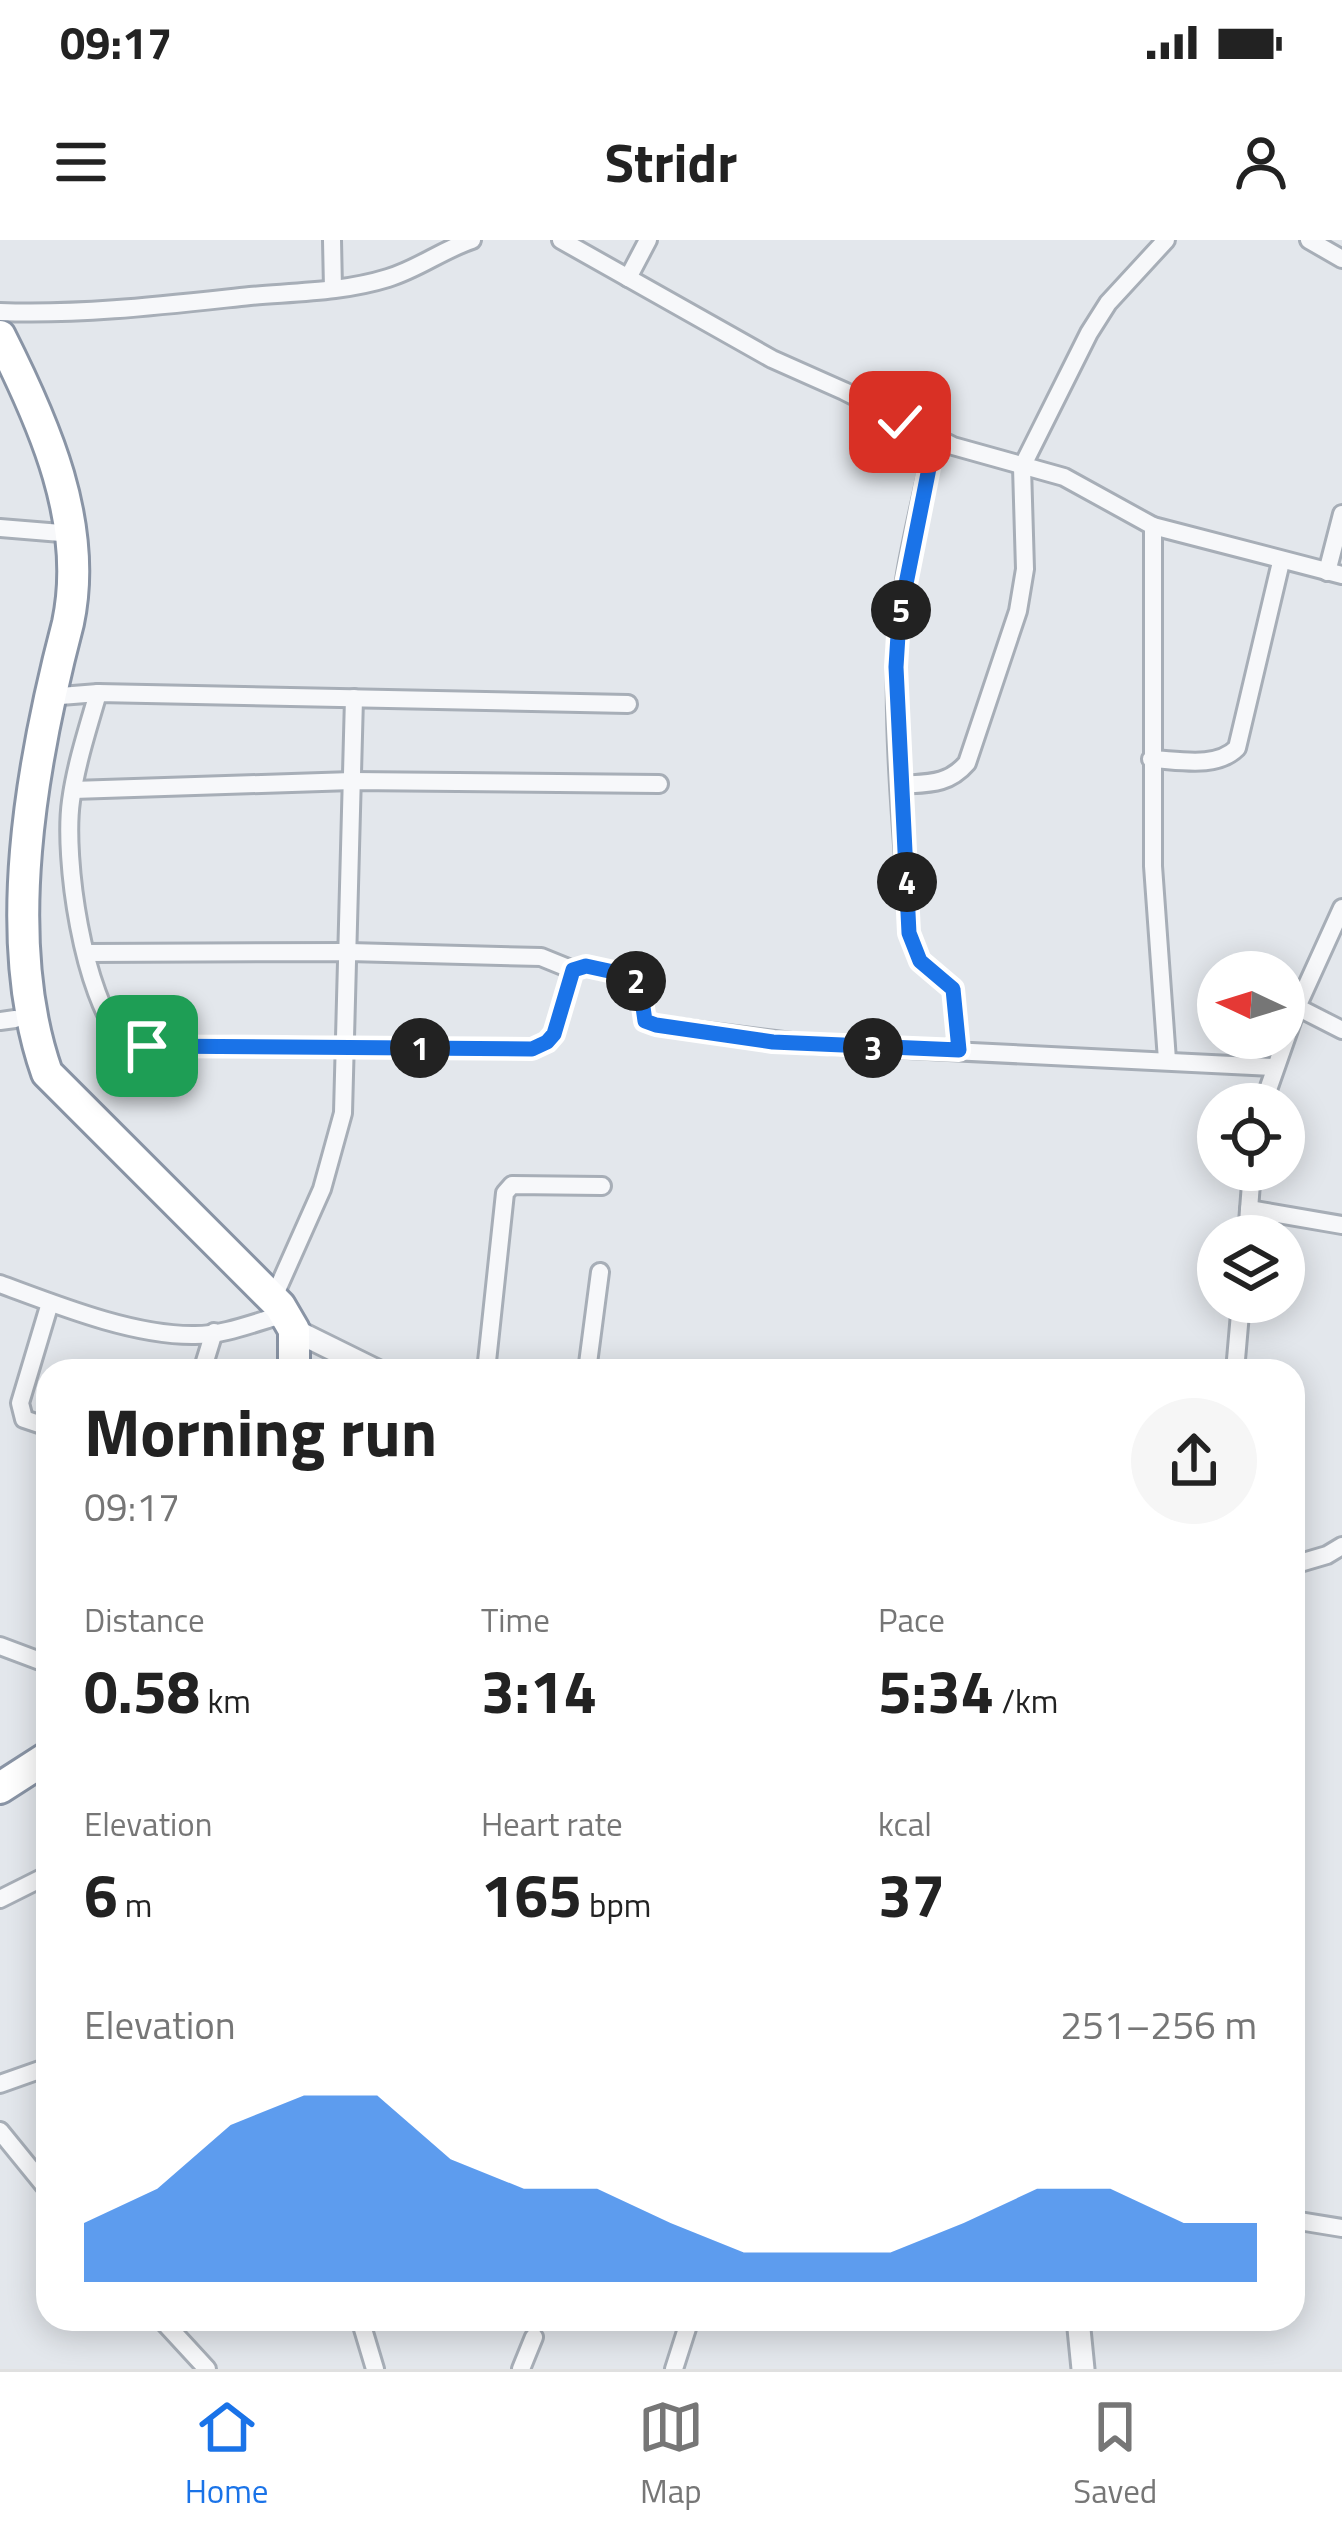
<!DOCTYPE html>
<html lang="en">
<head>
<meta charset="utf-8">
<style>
	:root { --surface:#fff; --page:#f6f6f6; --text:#222; --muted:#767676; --line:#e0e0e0; --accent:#1a73e8 }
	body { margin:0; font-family:"Titillium Web",sans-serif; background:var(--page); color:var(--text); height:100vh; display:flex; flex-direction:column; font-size:45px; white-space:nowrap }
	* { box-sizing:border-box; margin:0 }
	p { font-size:39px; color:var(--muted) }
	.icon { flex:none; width:66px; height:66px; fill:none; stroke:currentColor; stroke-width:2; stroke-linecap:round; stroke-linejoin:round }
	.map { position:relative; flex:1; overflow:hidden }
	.panel { position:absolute; left:36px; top:1119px; width:1269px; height:972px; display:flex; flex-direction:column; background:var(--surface); border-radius:36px; box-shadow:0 6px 30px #0003 }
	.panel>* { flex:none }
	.needle { width:78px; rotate:274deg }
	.controls { position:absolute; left:1197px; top:711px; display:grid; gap:24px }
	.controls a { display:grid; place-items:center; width:108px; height:108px; border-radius:50%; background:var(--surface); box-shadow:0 6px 30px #0003; font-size:60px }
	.pin { position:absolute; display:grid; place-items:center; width:102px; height:102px; color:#fff; margin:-51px; border-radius:24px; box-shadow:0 6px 18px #0006 }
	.km { position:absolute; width:60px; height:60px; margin:-30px; border-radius:50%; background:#222; color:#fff; font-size:33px; line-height:60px; text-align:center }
	.round { display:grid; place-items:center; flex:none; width:126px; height:126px; border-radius:63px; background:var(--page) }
	.overview { display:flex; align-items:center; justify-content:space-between; height:204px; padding:0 48px }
	h1 { font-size:66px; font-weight:700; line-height:90px }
	.metrics { display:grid; grid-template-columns:repeat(3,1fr); gap:18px; height:204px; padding:12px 48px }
	.metrics div { display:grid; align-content:center }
	.metrics b { font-size:60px; font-weight:700 }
	.metrics small { font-size:33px; font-weight:400 }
	.metrics p { font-size:33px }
	.chart { height:336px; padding:24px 48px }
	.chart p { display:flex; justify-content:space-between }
	.chart svg { width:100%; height:216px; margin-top:12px; fill:var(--accent); opacity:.7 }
	.status { display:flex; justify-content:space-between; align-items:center; height:84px; padding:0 60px; background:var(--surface); direction:ltr }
	.status svg { height:33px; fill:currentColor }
	header { display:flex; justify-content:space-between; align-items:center; height:156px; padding:0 48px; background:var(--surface); font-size:54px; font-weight:700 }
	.menu { display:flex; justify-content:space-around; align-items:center; height:168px; border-top:3px solid var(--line); background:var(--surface); font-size:33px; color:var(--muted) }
	.menu a { display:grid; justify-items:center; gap:6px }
	.menu .active { color:var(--accent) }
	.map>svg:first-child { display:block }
</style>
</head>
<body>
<div class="status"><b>09:17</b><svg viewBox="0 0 49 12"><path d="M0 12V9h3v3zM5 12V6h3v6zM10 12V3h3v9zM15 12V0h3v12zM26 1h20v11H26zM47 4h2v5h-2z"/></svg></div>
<header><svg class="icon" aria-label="menu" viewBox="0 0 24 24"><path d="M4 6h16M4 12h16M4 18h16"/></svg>Stridr<svg class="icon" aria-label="person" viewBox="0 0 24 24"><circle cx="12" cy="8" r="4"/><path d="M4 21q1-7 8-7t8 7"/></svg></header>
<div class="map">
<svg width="1342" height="2129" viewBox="0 0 1342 2129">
	<rect width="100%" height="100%" fill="#e3e7ec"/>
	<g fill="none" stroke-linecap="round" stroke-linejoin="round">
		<defs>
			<g id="minor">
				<path d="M332,0L333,49"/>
				<path d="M561,0L772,119L844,151L953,206L1064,237L1153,286L1342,335"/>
				<path d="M1309,0L1342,19"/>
				<path d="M628,38L648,0"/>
				<path d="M0,72C85,75 166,65 250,56C296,52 343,52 388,38C418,29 442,10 472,0"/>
				<path d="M935,198C919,272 898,349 896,426C894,514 904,605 909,693L920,721L953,749L959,810"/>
				<path d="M1153,286V626L1167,820"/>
				<path d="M0,288L73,294"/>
				<path d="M1327,332L1342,274"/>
				<path d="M98,453C88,488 76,524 71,561C63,618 83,757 123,800L147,805L532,809L547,802L554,794L573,730L586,726L632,737L640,746L645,781L656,785L808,804L1274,827"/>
				<path d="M48,457L98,453L628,464"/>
				<path d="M1151,519C1178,520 1216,529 1237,508L1281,322"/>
				<path d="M901,545C928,543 948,545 967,523L1018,371L1025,329L1022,227L1089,93L1108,63L1166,0"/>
				<path d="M73,550L352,541L659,544"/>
				<path d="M86,713L349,712L541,717L573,730"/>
				<path d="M1297,767L1342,790"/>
				<path d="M0,781L15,779"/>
				<path d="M1263,864L1297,767L1342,668"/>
				<path d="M1249,969L1342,985"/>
				<path d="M1247,996L1252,930"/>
				<path d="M0,1044C57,1065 131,1095 192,1095C223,1096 256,1082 285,1074"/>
				<path d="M273,1059L322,949L343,873L354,458"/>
				<path d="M202,1131L214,1092"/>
				<path d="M486,1131L505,953L512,945L602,946"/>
				<path d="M587,1131L600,1032"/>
				<path d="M1235,1131L1241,1062"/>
				<path d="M48,1187L24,1179L20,1163L50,1063"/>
				<path d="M1293,1325L1327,1315L1342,1306"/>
				<path d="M0,1406L48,1424"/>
				<path d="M0,1659L48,1635"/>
				<path d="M0,1844L48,1827"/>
				<path d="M0,1891L48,1950"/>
				<path d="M1293,1980L1342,1988"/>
				<path d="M161,2079L207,2129"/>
				<path d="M360,2079L375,2129"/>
				<path d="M521,2129L534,2097"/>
				<path d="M674,2129L690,2079"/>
			</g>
			<g id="tertiary">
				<path d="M294,1090L377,1131"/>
				<path d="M1078,2079L1083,2129"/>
			</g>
			<g id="trunk">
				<path d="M0,96C44,183 89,284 68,383C31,524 0,700 47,833L280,1066L294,1090V1131"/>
				<path d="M0,1548L48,1517"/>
			</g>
		</defs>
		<use href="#minor" stroke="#a7aeb7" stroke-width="22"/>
		<use href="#tertiary" stroke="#a7aeb7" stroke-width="27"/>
		<use href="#trunk" stroke="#8994a5" stroke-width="36"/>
		<use href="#minor" stroke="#f7f8fa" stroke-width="16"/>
		<use href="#tertiary" stroke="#f7f8fa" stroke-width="21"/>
		<use href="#trunk" stroke="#fff" stroke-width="30"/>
	</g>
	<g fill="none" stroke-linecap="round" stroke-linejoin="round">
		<defs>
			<path id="route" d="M147,806L532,809L547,802L554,794L573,730L586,726L632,736L640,746L645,781L656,785L773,802L959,810L953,749L920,721L909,693L896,427L899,379L935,198L900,182"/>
		</defs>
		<use href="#route" stroke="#fff" stroke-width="24"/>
		<use href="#route" stroke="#1a73e8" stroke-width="15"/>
	</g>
</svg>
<div class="controls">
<a><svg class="needle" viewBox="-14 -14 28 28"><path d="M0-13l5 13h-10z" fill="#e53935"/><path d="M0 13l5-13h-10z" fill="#767676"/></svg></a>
<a><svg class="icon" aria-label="locate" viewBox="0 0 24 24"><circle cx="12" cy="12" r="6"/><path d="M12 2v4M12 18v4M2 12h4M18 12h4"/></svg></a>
<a><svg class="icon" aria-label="layers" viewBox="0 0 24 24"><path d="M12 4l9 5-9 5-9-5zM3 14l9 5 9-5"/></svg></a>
</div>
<div class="pin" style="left:147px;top:806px;background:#1e9e55"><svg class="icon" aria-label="arrive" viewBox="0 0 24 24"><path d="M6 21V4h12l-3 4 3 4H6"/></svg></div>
<div class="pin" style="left:900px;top:182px;background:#d93025"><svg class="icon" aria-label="check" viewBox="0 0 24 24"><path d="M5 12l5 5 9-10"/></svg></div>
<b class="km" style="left:420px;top:808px">1</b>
<b class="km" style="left:636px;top:741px">2</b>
<b class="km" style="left:873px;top:808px">3</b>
<b class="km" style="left:907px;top:642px">4</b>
<b class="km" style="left:901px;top:370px">5</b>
<section class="panel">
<div class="overview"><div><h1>Morning run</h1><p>09:17</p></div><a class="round"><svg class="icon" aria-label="share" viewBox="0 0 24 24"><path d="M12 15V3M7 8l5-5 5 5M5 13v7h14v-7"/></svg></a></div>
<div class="metrics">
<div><p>Distance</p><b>0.58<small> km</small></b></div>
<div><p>Time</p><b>3:14</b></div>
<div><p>Pace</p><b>5:34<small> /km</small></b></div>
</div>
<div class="metrics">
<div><p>Elevation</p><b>6<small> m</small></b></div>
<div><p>Heart rate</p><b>165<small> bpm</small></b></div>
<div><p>kcal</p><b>37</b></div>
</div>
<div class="chart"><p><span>Elevation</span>251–256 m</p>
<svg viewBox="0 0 160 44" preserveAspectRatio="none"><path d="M0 44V32L10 25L20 12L30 6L40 6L50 19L60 25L70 25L80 32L90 38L100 38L110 38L120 32L130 25L140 25L150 32L160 32V44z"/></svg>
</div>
</section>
</div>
<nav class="menu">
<a class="active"><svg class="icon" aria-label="home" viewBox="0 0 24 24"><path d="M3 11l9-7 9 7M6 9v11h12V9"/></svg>Home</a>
<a><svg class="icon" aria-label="map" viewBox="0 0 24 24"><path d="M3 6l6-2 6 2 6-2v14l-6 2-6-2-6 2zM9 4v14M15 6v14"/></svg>Map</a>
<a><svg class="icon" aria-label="saved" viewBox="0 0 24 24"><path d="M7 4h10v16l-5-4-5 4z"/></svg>Saved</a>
</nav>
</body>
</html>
